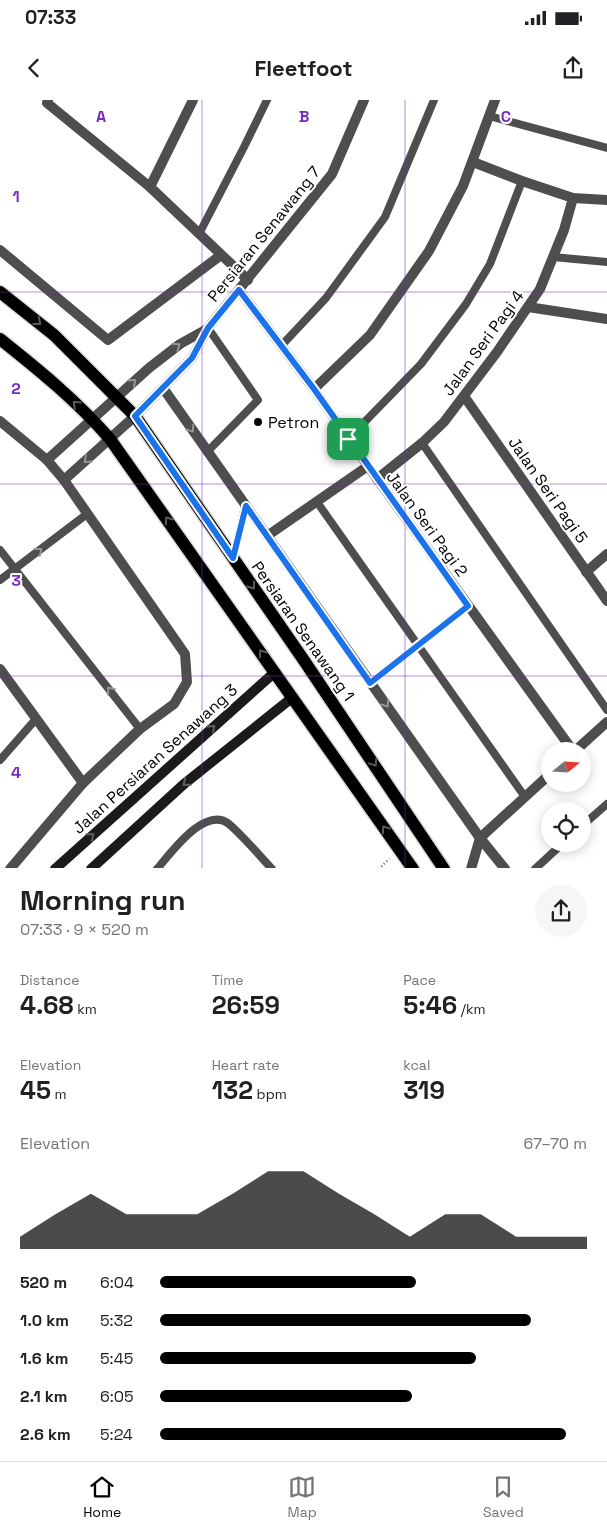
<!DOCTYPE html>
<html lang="en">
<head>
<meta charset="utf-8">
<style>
	:root { --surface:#fff; --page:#f6f6f6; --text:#202124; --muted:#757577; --line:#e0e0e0; --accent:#000 }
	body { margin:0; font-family:"Space Grotesk",sans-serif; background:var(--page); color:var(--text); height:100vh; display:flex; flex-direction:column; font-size:19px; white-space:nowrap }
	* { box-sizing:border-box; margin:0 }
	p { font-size:16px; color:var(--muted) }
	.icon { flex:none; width:28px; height:28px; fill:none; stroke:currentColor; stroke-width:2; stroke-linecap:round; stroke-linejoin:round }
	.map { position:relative; height:768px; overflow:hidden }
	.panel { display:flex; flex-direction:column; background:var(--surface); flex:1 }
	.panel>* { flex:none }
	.needle { width:32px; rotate:72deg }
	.controls { position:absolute; left:541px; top:642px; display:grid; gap:10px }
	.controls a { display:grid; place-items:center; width:50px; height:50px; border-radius:50%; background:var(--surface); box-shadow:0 2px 12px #0003; font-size:25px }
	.pin { position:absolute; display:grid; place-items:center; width:42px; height:42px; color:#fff; margin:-21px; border-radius:10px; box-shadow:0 2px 8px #0006 }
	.round { display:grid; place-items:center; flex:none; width:52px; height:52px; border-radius:26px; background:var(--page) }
	.overview { display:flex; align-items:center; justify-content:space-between; height:85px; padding:0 20px }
	h1 { font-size:28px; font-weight:700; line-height:38px }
	.stats { display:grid; grid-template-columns:repeat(3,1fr); gap:8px; height:85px; padding:5px 20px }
	.stats div { display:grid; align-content:center }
	.stats b { font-size:25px; font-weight:700 }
	.stats small { font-size:14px; font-weight:400 }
	.stats p { font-size:14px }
	.chart { height:140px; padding:10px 20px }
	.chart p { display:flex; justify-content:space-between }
	.chart svg { width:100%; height:90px; margin-top:5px; fill:var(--accent); opacity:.7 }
	ul { padding:0 20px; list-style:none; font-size:16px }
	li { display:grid; grid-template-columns:80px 60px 1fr; align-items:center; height:38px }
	li i { height:12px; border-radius:6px; background:var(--accent) }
	.status { display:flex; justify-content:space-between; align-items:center; height:35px; padding:0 25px; background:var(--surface); direction:ltr }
	.status svg { height:14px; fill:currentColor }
	header { display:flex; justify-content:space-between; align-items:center; height:65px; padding:0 20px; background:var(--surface); font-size:22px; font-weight:700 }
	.tab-bar { display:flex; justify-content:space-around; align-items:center; height:70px; border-top:1px solid var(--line); background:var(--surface); font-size:14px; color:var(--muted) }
	.tab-bar a { display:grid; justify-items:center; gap:2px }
	.tab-bar .current { color:var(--accent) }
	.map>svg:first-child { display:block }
</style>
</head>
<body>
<div class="status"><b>07:33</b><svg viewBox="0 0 49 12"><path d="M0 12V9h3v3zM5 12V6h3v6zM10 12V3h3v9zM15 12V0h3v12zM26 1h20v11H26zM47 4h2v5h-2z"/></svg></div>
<header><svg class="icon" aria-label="back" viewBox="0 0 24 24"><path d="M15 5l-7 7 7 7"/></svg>Fleetfoot<svg class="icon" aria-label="share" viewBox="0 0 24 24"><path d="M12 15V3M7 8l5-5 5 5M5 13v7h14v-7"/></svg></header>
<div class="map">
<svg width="607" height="769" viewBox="0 0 607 769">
	<rect width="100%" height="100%" fill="#fff"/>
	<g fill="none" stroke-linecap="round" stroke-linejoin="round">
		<defs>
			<g id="primary">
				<path d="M0,192L54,235L135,316L303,559L444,769"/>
				<path d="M0,239C39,270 77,301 110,339L413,769"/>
			</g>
		</defs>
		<use href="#primary" stroke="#dbdbdb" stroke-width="15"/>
		<path stroke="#707070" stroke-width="2.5" stroke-dasharray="1 2.5" stroke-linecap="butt" d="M379,769L389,759"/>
		<g stroke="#4e4e4e" stroke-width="8">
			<path d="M489,16L607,48"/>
			<path d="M199,134L244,47L267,0"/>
			<path d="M553,157L607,162"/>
			<path d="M281,246L326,198L385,117L434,0"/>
			<path d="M348,339L421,264L466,204L490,164L522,81"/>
			<path d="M422,343L607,610"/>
			<path d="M207,352L258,300L208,228"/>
			<path d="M317,402L525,697"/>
			<path d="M0,450L140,629"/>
			<path d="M233,458L245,406"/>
			<path d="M0,480L87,414"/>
			<path d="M371,583L468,506"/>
			<path d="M0,660L36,619"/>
			<path d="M582,726L607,704"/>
			<path d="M157,769C171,753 205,705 229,724C244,737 258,754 272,769"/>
			<path d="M535,769L562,744"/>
		</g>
		<g stroke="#4e4e4e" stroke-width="10">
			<path d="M48,0L47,3L150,87L248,180"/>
			<path d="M473,62L522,81L573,98L607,100"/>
			<path d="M150,87L193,0"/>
			<path d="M0,150L108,240L221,155"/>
			<path d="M239,190L314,289L368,366L573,651"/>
			<path d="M528,207L607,219"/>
			<path d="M163,288L480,738L505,769"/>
			<path d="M314,289L370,235L429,151L463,86L495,0"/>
			<path d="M464,296L607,501"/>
			<path d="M0,321L47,360L64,380L185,554L187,582L174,604L140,629L83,683L10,769"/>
			<path d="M47,360L149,268L180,244L207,229"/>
			<path d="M377,379L422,343L444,322L497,252L540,189L564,130L573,98"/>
			<path d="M64,380L135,316L192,258L208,228L332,74L364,0"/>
			<path d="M267,436L368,366"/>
			<path d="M586,472L607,454"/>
			<path d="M0,569L83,683"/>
			<path d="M575,651L607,622"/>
			<path d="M471,769L480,738L550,674"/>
		</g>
		<g stroke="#1b1b1b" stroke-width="10">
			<path d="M55,769L275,572"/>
			<path d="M91,769L184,684L293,597"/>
		</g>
		<use href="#primary" stroke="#000" stroke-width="12"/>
	</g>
	<defs><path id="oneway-chevron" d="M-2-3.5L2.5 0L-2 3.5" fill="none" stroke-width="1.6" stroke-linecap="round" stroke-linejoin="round" transform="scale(1.25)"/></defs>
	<g stroke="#595959">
		<use href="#oneway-chevron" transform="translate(38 222) rotate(38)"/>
		<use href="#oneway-chevron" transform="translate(76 304) rotate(-137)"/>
		<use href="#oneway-chevron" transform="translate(168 420) rotate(-125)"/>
		<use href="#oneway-chevron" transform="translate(252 486) rotate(55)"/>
		<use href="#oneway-chevron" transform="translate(262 553) rotate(-125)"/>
		<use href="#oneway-chevron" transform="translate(374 663) rotate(56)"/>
		<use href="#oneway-chevron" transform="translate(385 729) rotate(-125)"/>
	</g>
	<g stroke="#959595">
		<use href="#oneway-chevron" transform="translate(177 246) rotate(-35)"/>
		<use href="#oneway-chevron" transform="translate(133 282) rotate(-41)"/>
		<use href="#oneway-chevron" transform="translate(191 329) rotate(56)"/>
		<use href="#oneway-chevron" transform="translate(87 360) rotate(138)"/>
		<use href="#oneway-chevron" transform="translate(39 451) rotate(-37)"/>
		<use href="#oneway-chevron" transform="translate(110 590) rotate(-128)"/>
		<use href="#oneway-chevron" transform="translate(386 604) rotate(55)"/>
	</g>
	<g stroke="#5f5f5f">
		<use href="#oneway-chevron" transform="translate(212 628) rotate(-42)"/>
		<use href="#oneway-chevron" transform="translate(186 683) rotate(140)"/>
		<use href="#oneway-chevron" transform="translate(91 736) rotate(-42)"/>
	</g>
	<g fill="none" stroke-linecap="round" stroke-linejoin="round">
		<defs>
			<path id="route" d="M239,190L314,289L468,506L370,583L246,406L233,458L135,316L192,258L208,228Z"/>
		</defs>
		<use href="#route" stroke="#fff" stroke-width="10"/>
		<use href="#route" stroke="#1a73e8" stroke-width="6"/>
	</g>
	<path fill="none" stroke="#7b2cbf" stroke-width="1" stroke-opacity="0.55" d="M202,0V769M405,0V769M0,192H607M0,384H607M0,576H607"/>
	<circle fill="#000" stroke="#fff" stroke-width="2" cx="258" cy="322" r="5"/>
	<g text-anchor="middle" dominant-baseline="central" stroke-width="4" stroke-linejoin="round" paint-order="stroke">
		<g font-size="16" fill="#000" stroke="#fff">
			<text transform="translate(264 134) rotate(-51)">Persiaran Senawang 7</text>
			<text transform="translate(483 243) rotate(-54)">Jalan Seri Pagi 4</text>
			<text transform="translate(548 390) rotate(55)">Jalan Seri Pagi 5</text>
			<text transform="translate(427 424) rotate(54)">Jalan Seri Pagi 2</text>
			<text transform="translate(303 531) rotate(55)">Persiaran Senawang 1</text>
			<text transform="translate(155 659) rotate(-42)">Jalan Persiaran Senawang 3</text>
		</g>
		<g font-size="16" fill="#000" stroke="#fff" text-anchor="start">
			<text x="268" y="322">Petron</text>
		</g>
	</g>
	<g font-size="16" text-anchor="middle" font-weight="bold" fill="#7b2cbf" stroke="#fff" stroke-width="4" stroke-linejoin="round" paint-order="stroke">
		<text x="101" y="22">A</text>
		<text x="304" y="22">B</text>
		<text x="506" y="22">C</text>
		<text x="16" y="102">1</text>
		<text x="16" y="294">2</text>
		<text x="16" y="486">3</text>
		<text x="16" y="678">4</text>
	</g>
</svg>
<div class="controls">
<a><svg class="needle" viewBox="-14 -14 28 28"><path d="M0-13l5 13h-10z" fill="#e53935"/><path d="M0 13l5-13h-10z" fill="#757577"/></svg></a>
<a><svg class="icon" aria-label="locate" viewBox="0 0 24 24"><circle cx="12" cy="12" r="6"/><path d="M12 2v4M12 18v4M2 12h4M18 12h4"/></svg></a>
</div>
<div class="pin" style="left:348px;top:339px;background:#1e9e55"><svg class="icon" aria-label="arrive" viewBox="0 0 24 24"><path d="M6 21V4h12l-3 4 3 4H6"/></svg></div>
</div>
<section class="panel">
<div class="overview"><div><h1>Morning run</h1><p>07:33 · 9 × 520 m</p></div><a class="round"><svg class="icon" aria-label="share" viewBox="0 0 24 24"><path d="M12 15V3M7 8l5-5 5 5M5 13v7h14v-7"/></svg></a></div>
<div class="stats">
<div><p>Distance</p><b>4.68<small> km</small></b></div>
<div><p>Time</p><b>26:59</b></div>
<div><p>Pace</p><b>5:46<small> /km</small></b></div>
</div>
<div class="stats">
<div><p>Elevation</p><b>45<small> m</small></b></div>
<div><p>Heart rate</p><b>132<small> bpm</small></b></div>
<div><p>kcal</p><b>319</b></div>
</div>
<div class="chart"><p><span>Elevation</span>67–70 m</p>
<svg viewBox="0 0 160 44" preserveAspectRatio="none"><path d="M0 44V38L10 27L20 17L30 27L40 27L50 27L60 17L70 6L80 6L90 17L100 27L110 38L120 27L130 27L140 38L150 38L160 38V44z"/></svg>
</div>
<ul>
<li><b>520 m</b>6:04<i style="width:60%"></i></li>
<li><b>1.0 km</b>5:32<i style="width:87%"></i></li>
<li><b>1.6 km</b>5:45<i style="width:74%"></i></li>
<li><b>2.1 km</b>6:05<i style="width:59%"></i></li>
<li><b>2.6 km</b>5:24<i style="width:95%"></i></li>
</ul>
</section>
<nav class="tab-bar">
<a class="current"><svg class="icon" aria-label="home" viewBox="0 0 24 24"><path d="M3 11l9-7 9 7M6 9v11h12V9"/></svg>Home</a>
<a><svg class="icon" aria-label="map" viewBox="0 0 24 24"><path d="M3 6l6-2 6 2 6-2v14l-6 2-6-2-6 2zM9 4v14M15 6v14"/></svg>Map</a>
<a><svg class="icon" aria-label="saved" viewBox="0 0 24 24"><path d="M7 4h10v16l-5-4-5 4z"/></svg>Saved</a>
</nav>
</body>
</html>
